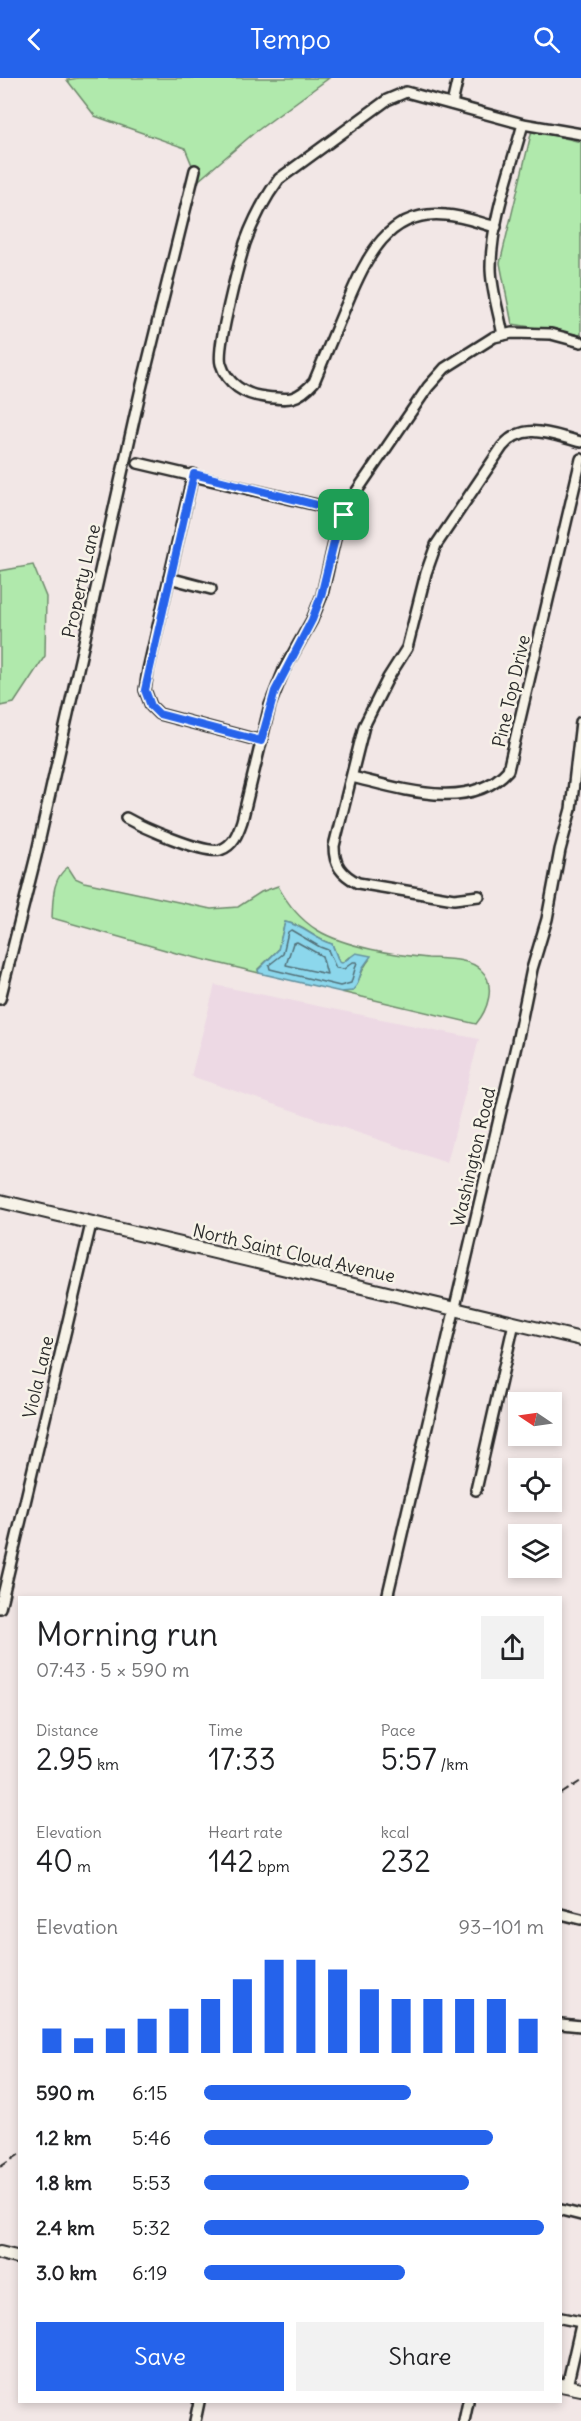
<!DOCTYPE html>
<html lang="en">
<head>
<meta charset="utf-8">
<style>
	:root { --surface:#fff; --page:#f2f2f2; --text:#202124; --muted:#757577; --accent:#2563eb }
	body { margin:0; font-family:Delius,sans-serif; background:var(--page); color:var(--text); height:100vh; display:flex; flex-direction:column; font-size:22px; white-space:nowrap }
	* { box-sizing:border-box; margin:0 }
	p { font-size:20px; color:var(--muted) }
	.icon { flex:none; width:33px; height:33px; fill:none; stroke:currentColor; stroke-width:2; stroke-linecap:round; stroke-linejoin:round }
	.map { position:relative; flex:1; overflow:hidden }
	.side { position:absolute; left:18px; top:1518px; width:544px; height:807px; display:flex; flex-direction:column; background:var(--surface); border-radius:0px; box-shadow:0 3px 9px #0003 }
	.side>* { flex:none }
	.needle { width:39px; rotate:283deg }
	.fabs { position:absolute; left:508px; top:1314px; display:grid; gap:12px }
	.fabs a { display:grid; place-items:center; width:54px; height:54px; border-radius:0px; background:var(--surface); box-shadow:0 3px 9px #0003; font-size:30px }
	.pin { position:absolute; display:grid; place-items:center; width:51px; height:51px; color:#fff; margin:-26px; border-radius:12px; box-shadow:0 3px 9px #0006 }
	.round { display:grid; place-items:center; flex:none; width:63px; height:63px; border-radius:0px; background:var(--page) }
	.summary { display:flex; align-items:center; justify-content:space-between; height:102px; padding:0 18px }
	h1 { font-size:33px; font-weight:600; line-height:45px }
	.stats { display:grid; grid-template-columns:repeat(3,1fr); gap:9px; height:102px; padding:6px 18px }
	.stats div { display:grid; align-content:center }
	.stats b { font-size:30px; font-weight:600 }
	.stats small { font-size:16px; font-weight:400 }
	.stats p { font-size:16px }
	.chart { height:168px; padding:12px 18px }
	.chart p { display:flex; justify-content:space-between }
	.chart svg { width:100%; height:108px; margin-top:6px; stroke:var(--accent); stroke-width:6 }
	.button { display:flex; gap:12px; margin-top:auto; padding:12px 18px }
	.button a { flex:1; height:69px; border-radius:0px; background:var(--accent); color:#fff; font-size:24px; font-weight:600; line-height:69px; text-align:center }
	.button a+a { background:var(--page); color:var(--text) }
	ul { padding:0 18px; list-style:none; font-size:20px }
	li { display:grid; grid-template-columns:96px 72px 1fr; align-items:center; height:45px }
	li i { height:15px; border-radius:8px; background:var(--accent) }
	header { display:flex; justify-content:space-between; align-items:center; height:78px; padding:0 18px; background:var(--accent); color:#fff; font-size:27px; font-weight:600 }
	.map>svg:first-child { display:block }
</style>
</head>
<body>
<header><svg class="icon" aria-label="back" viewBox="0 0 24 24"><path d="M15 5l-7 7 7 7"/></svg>Tempo<svg class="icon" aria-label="search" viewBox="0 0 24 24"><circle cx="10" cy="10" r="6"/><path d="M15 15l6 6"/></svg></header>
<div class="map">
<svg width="581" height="2343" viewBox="0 0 581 2343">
	<rect width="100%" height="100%" fill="#f2e7e6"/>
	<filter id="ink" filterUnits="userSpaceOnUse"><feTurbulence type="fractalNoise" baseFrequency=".0167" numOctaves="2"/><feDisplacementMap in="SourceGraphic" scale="12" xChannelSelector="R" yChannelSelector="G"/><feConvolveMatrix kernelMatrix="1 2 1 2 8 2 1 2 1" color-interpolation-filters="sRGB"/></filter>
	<g filter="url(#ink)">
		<path fill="#edd9e4" d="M215,907L479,961L447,1085L191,998Z"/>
		<g fill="#b0e9ac" stroke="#6e8a6c" stroke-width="1.5">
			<path d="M78,0H329L254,55L199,102L200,89L192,87L185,70L95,38L67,2Z"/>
			<path d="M532,52L581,64V257L512,246L500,185Z"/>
			<path d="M33,487L46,519L45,578L14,625L0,628V493Z"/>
			<path d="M68,789L75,800L84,804L211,831L238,829L261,814L278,808C287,825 301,842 317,852C345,869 396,877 428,880C445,881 469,880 481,892C497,907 487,933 476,946L341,914L352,913C360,904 361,891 369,882L349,879L342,885L339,884L332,866C315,862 303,846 285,844L278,872L258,891L259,895L176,875L52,840C53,821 52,800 68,789Z"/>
		</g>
		<path fill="#8cd7ec" stroke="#65929f" stroke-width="1.5" d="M285,844C303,847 315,862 332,866L339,884L342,885L356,875L371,878L363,889L357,907L352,913L341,914L259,895L258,892L278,872Z"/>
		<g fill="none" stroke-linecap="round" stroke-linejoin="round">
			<g stroke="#527078" stroke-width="1.5">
				<path d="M291,852L320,869L328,872L336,890L344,891L353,884H357L351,905L340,908L270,891L269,887L283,876L288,854Z"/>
				<path d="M297,864L322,878L327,896L286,887L293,865Z"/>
			</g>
			<defs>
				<g id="street">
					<path d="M452,26L458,0"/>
					<path d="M496,149C480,145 463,138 446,137C385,130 364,186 344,232C334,256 324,280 314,304C297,323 289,322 265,319C245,317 227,306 221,286C216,270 239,185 245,165C253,143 265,120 279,101L387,22L406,14L523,46L581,56"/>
					<path d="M503,257C499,235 491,211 491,189C491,143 511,90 523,46"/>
					<path d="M138,385L317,427L343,437"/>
					<path d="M193,396L148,592L145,612L151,628L159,636L261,663"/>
					<path d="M169,500L211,511"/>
					<path d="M352,699C399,710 470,735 508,692L581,381"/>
					<path d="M126,740C142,749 203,776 220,772C233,768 238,755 242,743L270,627L284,592L312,542L322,517L337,452L348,426L428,309L445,290L494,259L512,255L551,256L581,264"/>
					<path d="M479,818L454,821L358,805C341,796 334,787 334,768L364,648L388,600L407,570L426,495L436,467L502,369C524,342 552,357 581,364"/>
					<path d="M0,921L36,778L140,315L195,92"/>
					<path d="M476,1412L514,1245"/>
					<path d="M387,1520L517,964L532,891L547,841L560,772L571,731L581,644"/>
					<path d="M0,1530L91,1146"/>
					<path d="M561,1836L581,1841"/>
					<path d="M561,1946L581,1948"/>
					<path d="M561,2132L581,2137"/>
					<path d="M561,2240L581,2244"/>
					<path d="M567,2308L581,2247"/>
					<path d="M195,2343L199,2324"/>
					<path d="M464,2343L468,2324"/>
				</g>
				<g id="secondary">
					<path d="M0,1123L581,1261"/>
					<path d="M0,2175L20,2180"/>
					<path d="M561,2307L581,2311"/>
				</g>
			</defs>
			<use href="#street" stroke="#2b2b2b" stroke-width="14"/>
			<use href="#secondary" stroke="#2b2b2b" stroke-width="16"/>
			<use href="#street" stroke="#f7f3e8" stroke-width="9"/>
			<use href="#secondary" stroke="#f7f3e8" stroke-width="12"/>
			<g stroke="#2b2b2b" stroke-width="2" stroke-dasharray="9 4.5" stroke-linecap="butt">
				<path d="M561,1716L581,1703"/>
				<path d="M0,2089L20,2076"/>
			</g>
		</g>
	</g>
	<g fill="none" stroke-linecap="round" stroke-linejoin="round" filter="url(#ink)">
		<defs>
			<path id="route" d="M194,396L317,427L344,437L337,452L321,518L312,542L275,613L261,663L159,636L151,628L145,612Z"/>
		</defs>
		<use href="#route" stroke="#fff" stroke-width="12"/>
		<use href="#route" stroke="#2563eb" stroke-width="8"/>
	</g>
	<g text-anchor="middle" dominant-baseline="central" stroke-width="5" stroke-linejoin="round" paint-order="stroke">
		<g font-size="18" fill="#2b2b2b" stroke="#f7f3e8">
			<text transform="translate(81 503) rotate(-77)">Property Lane</text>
			<text transform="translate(511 613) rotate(-77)">Pine Top Drive</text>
			<text transform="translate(473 1079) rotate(-77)">Washington Road</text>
			<text transform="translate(294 1175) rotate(13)">North Saint Cloud Avenue</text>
			<text transform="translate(38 1299) rotate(-77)">Viola Lane</text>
		</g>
	</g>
</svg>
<div class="fabs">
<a><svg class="needle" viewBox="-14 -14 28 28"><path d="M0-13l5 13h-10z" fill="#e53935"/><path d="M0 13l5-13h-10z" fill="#757577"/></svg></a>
<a><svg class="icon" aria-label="locate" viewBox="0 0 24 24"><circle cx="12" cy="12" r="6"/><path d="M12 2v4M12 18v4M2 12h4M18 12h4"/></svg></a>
<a><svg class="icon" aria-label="layers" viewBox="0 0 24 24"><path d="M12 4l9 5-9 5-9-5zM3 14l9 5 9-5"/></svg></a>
</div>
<div class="pin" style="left:344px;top:437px;background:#1e9e55"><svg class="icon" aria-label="arrive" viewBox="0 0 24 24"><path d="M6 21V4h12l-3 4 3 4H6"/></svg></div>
<section class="side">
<div class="summary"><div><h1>Morning run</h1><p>07:43 · 5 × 590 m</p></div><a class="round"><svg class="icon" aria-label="share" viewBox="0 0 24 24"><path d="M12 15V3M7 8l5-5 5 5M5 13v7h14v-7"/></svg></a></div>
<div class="stats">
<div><p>Distance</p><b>2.95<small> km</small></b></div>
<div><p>Time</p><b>17:33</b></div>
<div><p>Pace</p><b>5:57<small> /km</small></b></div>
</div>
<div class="stats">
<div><p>Elevation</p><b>40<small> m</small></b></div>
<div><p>Heart rate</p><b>142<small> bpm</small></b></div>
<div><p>kcal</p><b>232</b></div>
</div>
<div class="chart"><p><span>Elevation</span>93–101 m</p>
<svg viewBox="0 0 160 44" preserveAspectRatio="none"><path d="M5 44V34M15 44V38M25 44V34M35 44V30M45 44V26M55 44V22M65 44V14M75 44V6M85 44V6M95 44V10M105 44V18M115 44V22M125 44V22M135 44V22M145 44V22M155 44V30"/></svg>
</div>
<ul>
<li><b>590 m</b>6:15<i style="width:61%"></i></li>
<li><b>1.2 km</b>5:46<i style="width:85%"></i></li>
<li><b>1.8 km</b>5:53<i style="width:78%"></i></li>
<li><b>2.4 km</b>5:32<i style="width:100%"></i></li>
<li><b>3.0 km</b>6:19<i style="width:59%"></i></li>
</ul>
<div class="button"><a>Save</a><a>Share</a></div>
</section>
</div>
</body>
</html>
